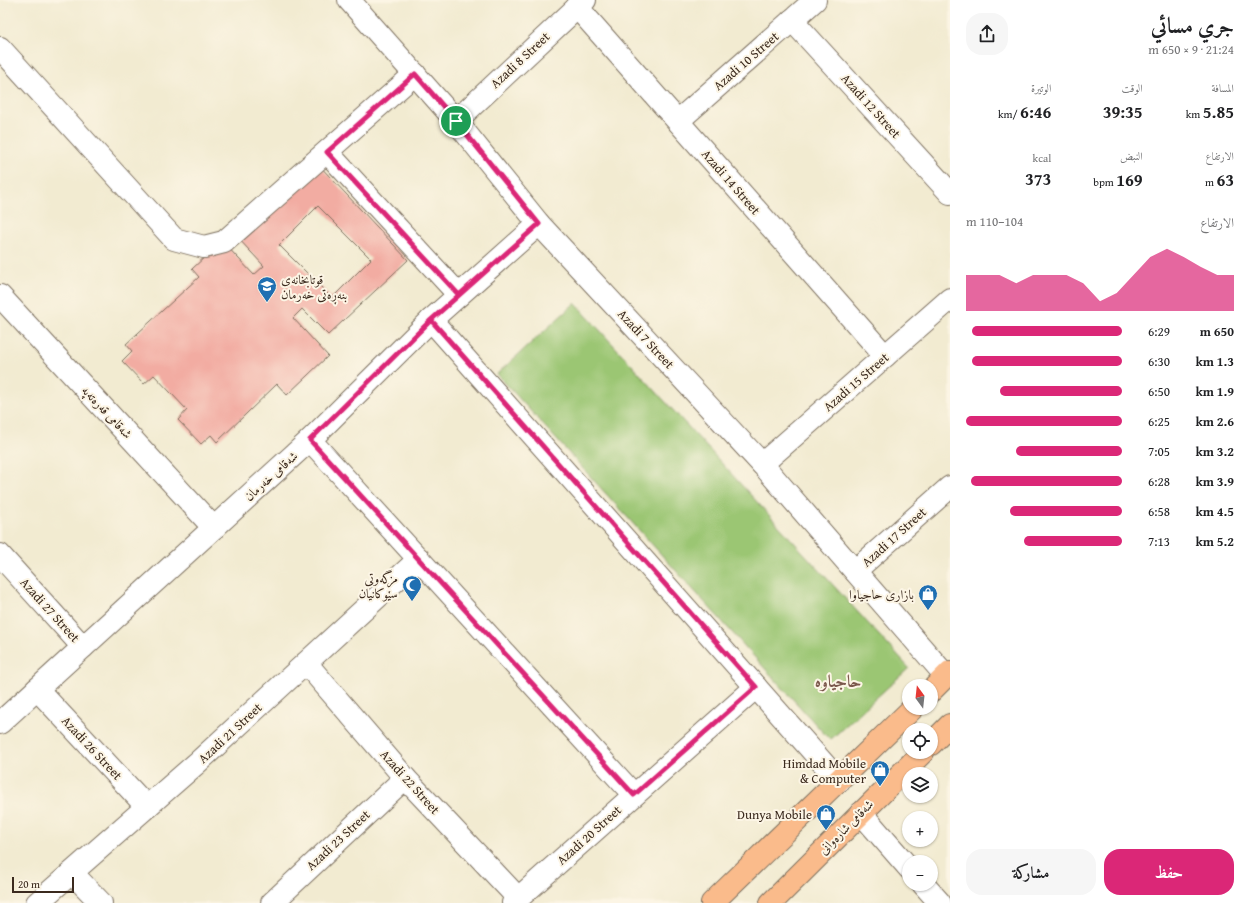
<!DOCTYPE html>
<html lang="ar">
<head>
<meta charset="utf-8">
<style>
	:root { --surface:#fff; --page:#f6f6f6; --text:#202124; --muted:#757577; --accent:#db2777 }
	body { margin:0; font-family:"Gentium Book Plus",Amiri,serif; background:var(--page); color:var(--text); direction:rtl; height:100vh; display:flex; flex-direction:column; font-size:15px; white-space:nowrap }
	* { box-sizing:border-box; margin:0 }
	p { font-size:13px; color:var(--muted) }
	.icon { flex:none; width:22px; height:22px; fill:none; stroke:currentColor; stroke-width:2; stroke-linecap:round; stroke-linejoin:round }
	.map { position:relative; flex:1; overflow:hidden; direction:ltr }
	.details { display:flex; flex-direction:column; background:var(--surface); width:300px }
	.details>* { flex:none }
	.needle { width:26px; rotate:345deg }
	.tools { position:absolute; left:902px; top:679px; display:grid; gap:8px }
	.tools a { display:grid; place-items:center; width:36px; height:36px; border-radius:50%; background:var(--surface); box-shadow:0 1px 3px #0004; font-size:20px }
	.scale { position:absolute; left:12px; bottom:10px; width:62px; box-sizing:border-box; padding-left:4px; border:2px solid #3b2a1e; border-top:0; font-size:11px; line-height:14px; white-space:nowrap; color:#3b2a1e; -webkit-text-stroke:3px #fcf5e5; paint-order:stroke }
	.pin { position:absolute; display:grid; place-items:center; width:34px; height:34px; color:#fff; margin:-17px; border:2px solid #fff; border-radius:50%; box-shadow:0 1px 4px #0007 }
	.round { display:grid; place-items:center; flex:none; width:42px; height:42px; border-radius:16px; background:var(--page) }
	.overview { display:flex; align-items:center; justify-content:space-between; height:68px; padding:0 16px }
	h1 { font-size:22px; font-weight:800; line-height:30px }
	.figures { display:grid; grid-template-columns:repeat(3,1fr); gap:6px; height:68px; padding:4px 16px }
	.figures div { display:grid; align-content:center }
	.figures b { font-size:17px; font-weight:800 }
	.figures small { font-size:11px; font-weight:400 }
	.figures p { font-size:11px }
	.chart { height:112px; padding:8px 16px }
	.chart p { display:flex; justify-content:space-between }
	.chart svg { width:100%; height:72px; margin-top:4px; fill:var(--accent); opacity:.7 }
	.action { display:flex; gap:8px; margin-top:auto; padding:8px 16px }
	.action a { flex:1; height:46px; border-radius:16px; background:var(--accent); color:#fff; font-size:16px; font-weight:800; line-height:46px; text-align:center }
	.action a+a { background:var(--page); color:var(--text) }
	ul { padding:0 16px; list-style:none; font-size:13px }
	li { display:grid; grid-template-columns:64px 48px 1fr; align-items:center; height:30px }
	li i { height:10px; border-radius:5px; background:var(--accent) }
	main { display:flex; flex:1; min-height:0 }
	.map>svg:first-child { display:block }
</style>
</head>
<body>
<main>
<section class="details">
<div class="overview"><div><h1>جري مسائي</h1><p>21:24 · 9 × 650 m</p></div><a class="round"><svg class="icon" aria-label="share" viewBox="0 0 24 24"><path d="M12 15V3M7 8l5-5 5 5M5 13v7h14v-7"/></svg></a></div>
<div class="figures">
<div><p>المسافة</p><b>5.85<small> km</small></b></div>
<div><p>الوقت</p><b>39:35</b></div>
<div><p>الوتيرة</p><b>6:46<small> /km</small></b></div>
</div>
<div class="figures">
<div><p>الارتفاع</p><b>63<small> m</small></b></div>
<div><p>النبض</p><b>169<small> bpm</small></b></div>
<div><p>kcal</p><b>373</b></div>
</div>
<div class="chart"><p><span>الارتفاع</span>104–110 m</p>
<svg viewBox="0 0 160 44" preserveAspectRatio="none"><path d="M0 44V22L10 22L20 22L30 27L40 22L50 22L60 22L70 27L80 38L90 33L100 22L110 11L120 6L130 11L140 17L150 22L160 22V44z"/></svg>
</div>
<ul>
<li><b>650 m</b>6:29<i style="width:96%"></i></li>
<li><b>1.3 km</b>6:30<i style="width:96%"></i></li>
<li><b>1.9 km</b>6:50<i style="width:78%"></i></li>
<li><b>2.6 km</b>6:25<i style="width:100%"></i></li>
<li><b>3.2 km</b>7:05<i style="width:68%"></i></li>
<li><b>3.9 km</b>6:28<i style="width:97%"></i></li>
<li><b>4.5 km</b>6:58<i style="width:72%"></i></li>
<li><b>5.2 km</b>7:13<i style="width:63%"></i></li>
</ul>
<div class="action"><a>حفظ</a><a>مشاركة</a></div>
</section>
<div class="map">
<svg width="950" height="903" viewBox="0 0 950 903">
	<rect width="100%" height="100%" fill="#fcf5e5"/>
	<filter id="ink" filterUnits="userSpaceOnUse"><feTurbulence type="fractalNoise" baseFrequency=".025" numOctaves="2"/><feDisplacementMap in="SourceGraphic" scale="8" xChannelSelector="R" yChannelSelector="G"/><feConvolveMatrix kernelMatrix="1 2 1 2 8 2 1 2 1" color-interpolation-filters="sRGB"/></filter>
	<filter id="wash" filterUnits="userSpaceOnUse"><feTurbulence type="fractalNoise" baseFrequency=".012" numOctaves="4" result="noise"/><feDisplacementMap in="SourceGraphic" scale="16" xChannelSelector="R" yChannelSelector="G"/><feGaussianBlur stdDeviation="0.9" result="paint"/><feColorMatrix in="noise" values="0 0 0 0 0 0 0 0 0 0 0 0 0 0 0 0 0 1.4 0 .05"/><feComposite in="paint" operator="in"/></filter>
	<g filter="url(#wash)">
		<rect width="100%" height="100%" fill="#f2ebd1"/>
		<path fill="#9bc673" stroke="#6b7848" d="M575,303L909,668L830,740L497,374Z"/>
		<g id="blocks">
			<path fill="#f2aca2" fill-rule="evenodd" d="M316,162L408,260L328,335L302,309L293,318L328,356L287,395L277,384L217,442L211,435L201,444L178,420L187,410L154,375L144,384L122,361L132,351L126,344L199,277L192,269L222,241L254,275L264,266L237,237ZM318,206L371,259L332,298L279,245Z"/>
		</g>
	</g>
	<g filter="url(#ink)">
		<use href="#blocks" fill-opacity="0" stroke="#7b6e5d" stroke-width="1"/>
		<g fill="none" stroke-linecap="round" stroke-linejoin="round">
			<defs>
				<g id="minor">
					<path d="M349,0L456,121L539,224L762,464L946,676"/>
					<path d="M577,7L885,356"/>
					<path d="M792,20L950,193"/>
					<path d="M0,48L174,239L204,247L224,242L415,74"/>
					<path d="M456,121L585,0"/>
					<path d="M678,121L815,0"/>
					<path d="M327,152L459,295"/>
					<path d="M0,296L214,528"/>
					<path d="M431,320L839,781"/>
					<path d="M310,440L634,795"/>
					<path d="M762,464L950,299"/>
					<path d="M0,555L83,647"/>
					<path d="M855,571L950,487"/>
					<path d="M306,663L405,778L518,898"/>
					<path d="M37,689L147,807"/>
					<path d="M0,723L310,440L431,320L539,224"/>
					<path d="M861,813L909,868"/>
					<path d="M72,873L101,903"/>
					<path d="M923,884L940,903"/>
					<path d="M37,903L197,763L419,559"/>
					<path d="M272,903L405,778"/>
					<path d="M513,903L756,687"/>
				</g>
				<g id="major">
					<path d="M931,691L950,672"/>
					<path d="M931,744L950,725"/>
					<path d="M712,903L913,708"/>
					<path d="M771,903L923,752"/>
				</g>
			</defs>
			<use href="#minor" stroke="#7b6e5d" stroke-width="24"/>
			<use href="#major" stroke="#7b6e5d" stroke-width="24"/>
			<use href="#minor" stroke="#fff" stroke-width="22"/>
			<use href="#major" stroke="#fabb8b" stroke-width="22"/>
		</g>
	</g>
	<g fill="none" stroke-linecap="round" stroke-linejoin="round" filter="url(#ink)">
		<defs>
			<path id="route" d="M456,121L539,224L431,320L310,440L634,795L756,687L431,320L459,295L327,152L415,74L456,121"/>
		</defs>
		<use href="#route" stroke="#fff" stroke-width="8"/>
		<use href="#route" stroke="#db2777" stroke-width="5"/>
	</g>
	<defs>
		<symbol id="school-pin" viewBox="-11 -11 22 30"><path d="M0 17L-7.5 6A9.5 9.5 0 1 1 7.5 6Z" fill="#1f6fb2" stroke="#fcf5e5"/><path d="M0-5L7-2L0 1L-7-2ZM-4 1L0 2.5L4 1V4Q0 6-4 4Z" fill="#fff"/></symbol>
		<symbol id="mosque-pin" viewBox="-11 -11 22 30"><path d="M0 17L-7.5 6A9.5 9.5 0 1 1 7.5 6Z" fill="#1f6fb2" stroke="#fcf5e5"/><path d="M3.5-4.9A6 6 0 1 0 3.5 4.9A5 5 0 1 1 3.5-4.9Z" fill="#fff"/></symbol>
		<symbol id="shop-pin" viewBox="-11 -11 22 30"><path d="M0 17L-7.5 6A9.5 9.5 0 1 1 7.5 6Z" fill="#1f6fb2" stroke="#fcf5e5"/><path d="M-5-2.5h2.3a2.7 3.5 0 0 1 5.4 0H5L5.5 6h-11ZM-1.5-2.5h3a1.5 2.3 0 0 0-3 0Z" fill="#fff"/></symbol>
	</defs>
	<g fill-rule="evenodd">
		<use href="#school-pin" x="256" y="275" width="22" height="30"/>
		<use href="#mosque-pin" x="401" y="574" width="22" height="30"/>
		<use href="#shop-pin" x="917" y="583" width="22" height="30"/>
		<use href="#shop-pin" x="869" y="759" width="22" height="30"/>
		<use href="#shop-pin" x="815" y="803" width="22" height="30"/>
	</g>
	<g text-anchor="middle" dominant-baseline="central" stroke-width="4" stroke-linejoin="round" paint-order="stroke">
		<g font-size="13" fill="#3b2a1e" stroke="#fcf5e5">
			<text transform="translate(520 60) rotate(-43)">Azadi 8 Street</text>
			<text transform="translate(746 61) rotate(-41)">Azadi 10 Street</text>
			<text transform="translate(871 106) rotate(48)">Azadi 12 Street</text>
			<text transform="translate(731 182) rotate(49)">Azadi 14 Street</text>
			<text transform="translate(646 339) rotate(47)">Azadi 7 Street</text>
			<text transform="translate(856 382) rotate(-41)">Azadi 15 Street</text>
			<text transform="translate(107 412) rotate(47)">شەقامی قەرەتەپە</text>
			<text transform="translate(271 476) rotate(-42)">شەقامی خەرمان</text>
			<text transform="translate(894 537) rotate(-42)">Azadi 17 Street</text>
			<text transform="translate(50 610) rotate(48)">Azadi 27 Street</text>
			<text transform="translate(230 733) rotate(-43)">Azadi 21 Street</text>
			<text transform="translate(92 748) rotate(47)">Azadi 26 Street</text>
			<text transform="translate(410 782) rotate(48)">Azadi 22 Street</text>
			<text transform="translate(846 827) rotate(-45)">شەقامی شارەوانی</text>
			<text transform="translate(589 835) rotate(-42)">Azadi 20 Street</text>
			<text transform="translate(338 840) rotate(-43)">Azadi 23 Street</text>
		</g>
		<g font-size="13" fill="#3b2a1e" stroke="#fcf5e5" text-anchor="end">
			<text x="281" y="279" text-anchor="start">قوتابخانەی<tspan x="281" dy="15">بنەڕەتی خەرمان</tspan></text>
			<text x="398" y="578">مزگەوتی<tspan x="398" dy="15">سێوکانیان</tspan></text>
			<text x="914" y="594">بازاری حاجیاوا</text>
			<text x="866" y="763">Himdad Mobile<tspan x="866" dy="15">&amp; Computer</tspan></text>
			<text x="812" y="814">Dunya Mobile</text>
		</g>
		<g font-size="17" font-weight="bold" fill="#7b584c" stroke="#fcf5e5">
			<text x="838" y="680">حاجیاوە</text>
		</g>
	</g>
</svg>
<div class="tools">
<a><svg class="needle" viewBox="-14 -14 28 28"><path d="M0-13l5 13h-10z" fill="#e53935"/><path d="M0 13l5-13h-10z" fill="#757577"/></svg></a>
<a><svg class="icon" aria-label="locate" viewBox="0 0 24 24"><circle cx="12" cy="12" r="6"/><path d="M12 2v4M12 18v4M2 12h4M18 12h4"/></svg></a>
<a><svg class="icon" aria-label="layers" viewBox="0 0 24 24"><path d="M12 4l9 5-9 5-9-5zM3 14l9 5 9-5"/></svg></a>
<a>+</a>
<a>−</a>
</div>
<div class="scale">20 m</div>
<div class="pin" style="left:456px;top:121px;background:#1e9e55"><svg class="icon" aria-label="arrive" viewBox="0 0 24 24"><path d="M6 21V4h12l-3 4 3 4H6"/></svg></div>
</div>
</main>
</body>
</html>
